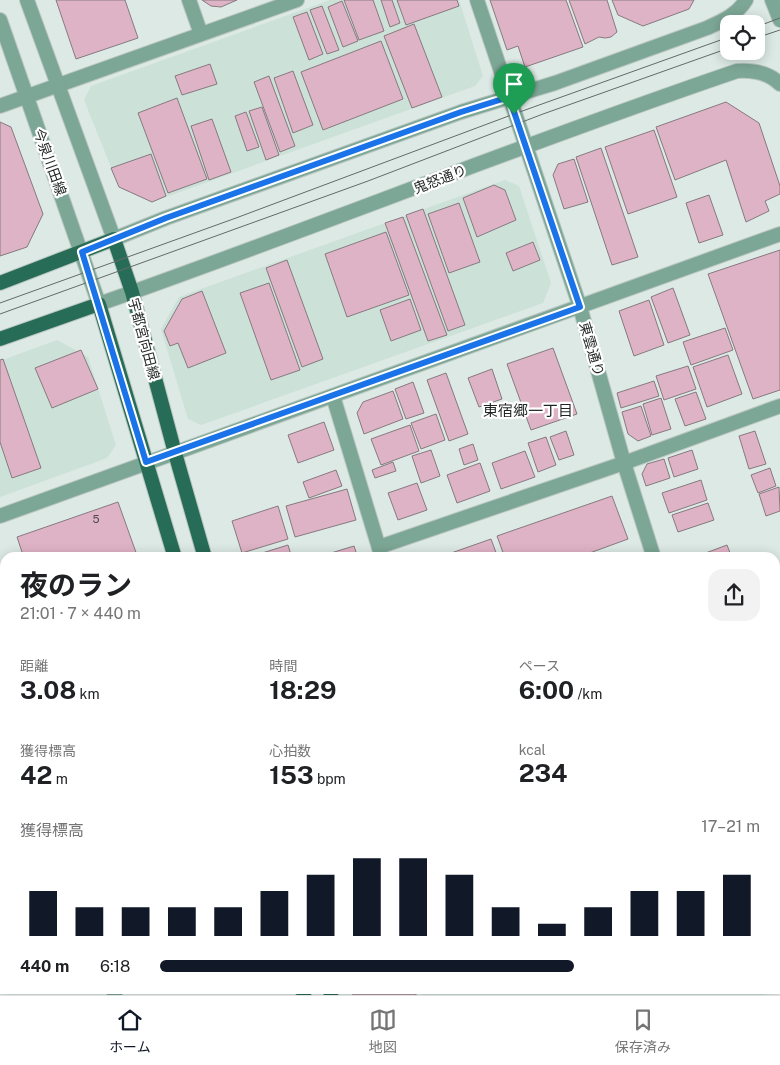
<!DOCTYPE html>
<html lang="ja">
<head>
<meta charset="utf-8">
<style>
	:root { --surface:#fff; --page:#f2f2f2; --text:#202124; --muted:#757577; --line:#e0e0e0; --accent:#111827 }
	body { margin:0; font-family:"Public Sans","Noto Sans JP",sans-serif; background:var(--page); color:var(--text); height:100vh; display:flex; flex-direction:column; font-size:19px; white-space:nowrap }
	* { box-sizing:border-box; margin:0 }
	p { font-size:16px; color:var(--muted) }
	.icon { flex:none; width:28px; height:28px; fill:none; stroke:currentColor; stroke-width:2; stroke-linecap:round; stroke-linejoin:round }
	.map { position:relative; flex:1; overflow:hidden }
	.panel { position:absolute; left:0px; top:552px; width:780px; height:442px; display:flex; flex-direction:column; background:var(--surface); border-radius:15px 15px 0 0; box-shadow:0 2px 12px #0003 }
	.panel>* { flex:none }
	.controls { position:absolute; left:720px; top:15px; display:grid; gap:10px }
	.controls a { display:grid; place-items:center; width:45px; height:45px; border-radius:10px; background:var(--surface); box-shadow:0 2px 12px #0003; font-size:25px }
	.pin { position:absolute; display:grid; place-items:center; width:42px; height:42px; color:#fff; margin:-51px -21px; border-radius:50% 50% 50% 0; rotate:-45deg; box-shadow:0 0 5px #0007 }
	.pin .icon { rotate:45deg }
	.round { display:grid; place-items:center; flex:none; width:52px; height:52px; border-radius:15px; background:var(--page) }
	.overview { display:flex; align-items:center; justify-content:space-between; height:85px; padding:0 20px }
	h1 { font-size:28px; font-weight:700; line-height:38px }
	.metrics { display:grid; grid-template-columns:repeat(3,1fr); gap:8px; height:85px; padding:5px 20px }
	.metrics div { display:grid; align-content:center }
	.metrics b { font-size:25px; font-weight:700 }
	.metrics small { font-size:14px; font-weight:400 }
	.metrics p { font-size:14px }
	.chart { height:140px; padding:10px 20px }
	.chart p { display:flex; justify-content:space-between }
	.chart svg { width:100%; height:90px; margin-top:5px; stroke:var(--accent); stroke-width:6 }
	ul { padding:0 20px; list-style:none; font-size:16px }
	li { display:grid; grid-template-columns:80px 60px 1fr; align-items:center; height:38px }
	li i { height:12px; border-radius:6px; background:var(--accent) }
	.menu { display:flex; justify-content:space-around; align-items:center; height:70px; border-top:1px solid var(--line); background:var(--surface); font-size:14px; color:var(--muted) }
	.menu a { display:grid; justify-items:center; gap:2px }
	.menu .on { color:var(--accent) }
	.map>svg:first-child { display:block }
</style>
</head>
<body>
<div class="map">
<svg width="780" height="995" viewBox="0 0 780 995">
	<rect width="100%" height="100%" fill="#dce9e4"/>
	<g fill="#cce1d8">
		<path d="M330,0H459L483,76L475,86L152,202L119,187L84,100L91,86Z"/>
		<path d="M505,180L519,186L551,283L543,303L201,425L188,419L161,329L179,297Z"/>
		<path d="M57,340L88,357L116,445L107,458L0,497V361Z"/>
		<path d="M421,990H763L765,995H422Z"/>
	</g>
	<g fill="#dfb3c6" stroke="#867a7f">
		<path d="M56,0H125L138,38L76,59Z"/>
		<path d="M202,0H237L221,7L211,6Z"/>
		<path d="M344,0H373L384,31L359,40Z"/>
		<path d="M381,0H392L400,23L390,27Z"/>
		<path d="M397,0H457L459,6L406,25Z"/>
		<path d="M490,0H566L583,47L525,67L518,46L507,50Z"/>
		<path d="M569,0H607L617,32L611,37L605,38L599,37L585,44Z"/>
		<path d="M612,0H694L689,9L643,26L618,15Z"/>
		<path d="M342,1L358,41L343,47L328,7Z"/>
		<path d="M322,6L339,50L327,54L310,10Z"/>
		<path d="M307,12L323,54L309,60L293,17Z"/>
		<path d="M414,24L442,97L412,108L384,36Z"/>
		<path d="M381,41L403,99L323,130L301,72Z"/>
		<path d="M210,64L217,84L182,95L175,76Z"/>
		<path d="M293,71L313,125L293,133L274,78Z"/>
		<path d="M269,76L295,146L280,152L254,82Z"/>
		<path d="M177,98L207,179L168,193L138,113Z"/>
		<path d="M726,102L759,123L780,186V194L765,201L769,211L746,222L726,160L675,180L656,127Z"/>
		<path d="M262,107L279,155L266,160L249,111Z"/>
		<path d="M246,112L259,147L247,151L235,116Z"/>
		<path d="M212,119L231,172L209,180L191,126Z"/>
		<path d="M0,122L11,127L43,214L27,247L0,256Z"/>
		<path d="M654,130L677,197L628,214L605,147Z"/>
		<path d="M601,148L638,257L612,265L576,157Z"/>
		<path d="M151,154L166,196L152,202L119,187L111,168Z"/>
		<path d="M574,159L588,202L564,209L553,175L558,164Z"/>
		<path d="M494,185L505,190L516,220L477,237L463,198Z"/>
		<path d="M709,195L723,235L699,243L686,203Z"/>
		<path d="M459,203L480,262L449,273L428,214Z"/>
		<path d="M423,209L465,325L448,331L406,215Z"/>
		<path d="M403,217L447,335L428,341L385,223Z"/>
		<path d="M386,232L409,295L347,317L325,254Z"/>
		<path d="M533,242L540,260L513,271L506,253Z"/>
		<path d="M780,250V390L753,399L708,274Z"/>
		<path d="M287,260L323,359L302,367L266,268Z"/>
		<path d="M269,283L300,370L271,380L240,293Z"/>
		<path d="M673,288L690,335L668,343L651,297Z"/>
		<path d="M202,291L226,353L188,368L178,343L170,346L164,331L182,299Z"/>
		<path d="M410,299L421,330L391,341L380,310Z"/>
		<path d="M649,300L664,345L634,356L619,311Z"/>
		<path d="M725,328L733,350L691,365L683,342Z"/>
		<path d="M553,348L577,414L531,430L507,364Z"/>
		<path d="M81,350L98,389L52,408L35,368Z"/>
		<path d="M728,355L742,394L707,407L693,367Z"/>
		<path d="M3,359L41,468L12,478L0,442V360Z"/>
		<path d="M688,366L696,389L664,400L656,376Z"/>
		<path d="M492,369L502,399L479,407L468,378Z"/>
		<path d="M446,373L468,434L449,441L427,380Z"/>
		<path d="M654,381L659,396L621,408L617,393Z"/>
		<path d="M413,382L424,413L406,419L395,389Z"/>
		<path d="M393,391L403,419L364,434L357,413L363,402Z"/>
		<path d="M696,392L706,419L685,426L675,399Z"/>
		<path d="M661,398L671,429L652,435L643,404Z"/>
		<path d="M641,406L651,436L638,441L628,434L622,412Z"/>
		<path d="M436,414L445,440L421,449L411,423Z"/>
		<path d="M324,422L334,450L298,463L288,435Z"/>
		<path d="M410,425L419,451L381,465L371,439Z"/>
		<path d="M566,431L574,455L559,460L550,437Z"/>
		<path d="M755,431L766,464L749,469L739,436Z"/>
		<path d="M546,437L556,465L538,472L528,443Z"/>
		<path d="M473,444L478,460L464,465L459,449Z"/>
		<path d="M431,450L440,476L421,483L412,456Z"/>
		<path d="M692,450L698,469L674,477L668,458Z"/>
		<path d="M525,451L535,477L501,489L492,463Z"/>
		<path d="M664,459L670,478L646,486L642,474L647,464Z"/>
		<path d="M393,462L396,471L375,478L372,470Z"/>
		<path d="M480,463L490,491L457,503L447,475Z"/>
		<path d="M770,468L776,486L758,493L751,475Z"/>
		<path d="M336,470L342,486L309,498L303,482Z"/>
		<path d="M701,480L707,500L669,513L662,493Z"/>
		<path d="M417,483L427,510L398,520L388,493Z"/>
		<path d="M779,487L780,511L766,516L759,494Z"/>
		<path d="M347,489L356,520L295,537L286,506Z"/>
		<path d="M612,496L628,539L576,558H505L497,536Z"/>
		<path d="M118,502L138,558H96L94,554L86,558H24L17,537Z"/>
		<path d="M708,503L714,520L678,532L672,515Z"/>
		<path d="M278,506L288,539L242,553L232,521Z"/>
		<path d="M491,539L498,558H437Z"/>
		<path d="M288,545L292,558H246Z"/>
		<path d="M727,545L732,558H704L703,554Z"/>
		<path d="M354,546L358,558H318V557Z"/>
		<path d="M780,616V650L775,651V617Z"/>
		<path d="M5,693V762L0,764V694Z"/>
		<path d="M775,708L780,726V737L775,738Z"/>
		<path d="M780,737V764L775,765V738Z"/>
		<path d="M780,798V830L775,831V799Z"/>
		<path d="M780,832V860L775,862V833Z"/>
		<path d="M780,902V928L777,929L775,922V903Z"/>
		<path d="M5,915V957L0,959V916Z"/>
		<path d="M352,990H415L416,995H353Z"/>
	</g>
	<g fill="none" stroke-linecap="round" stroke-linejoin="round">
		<defs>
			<g id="minor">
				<path d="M189,0L201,34"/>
				<path d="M0,106L297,0"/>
				<path d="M333,396L382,558"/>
				<path d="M0,516L780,234"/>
				<path d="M379,547L624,463L780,406"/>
				<path d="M0,598L5,615"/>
				<path d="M775,778L780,776"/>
				<path d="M113,990L115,995"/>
			</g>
			<g id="tertiary">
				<path d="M27,0L114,239L166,218L461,112L555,83L707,28C722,21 737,15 746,0"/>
				<path d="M477,0L580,307L624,463L654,558"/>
				<path d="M772,0L780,20"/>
				<path d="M0,20L99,304C312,229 522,144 737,71C753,70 768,72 780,84"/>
				<path d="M775,586L780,584"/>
				<path d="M0,783H5"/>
				<path d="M775,965L780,982"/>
			</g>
			<g id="primary">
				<path d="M0,283L114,239L132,292L175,453L205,558"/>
				<path d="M0,339L99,304L175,558"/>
				<path d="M302,990L304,995"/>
				<path d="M330,990L331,995"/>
			</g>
		</defs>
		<use href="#minor" stroke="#bac6c1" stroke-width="16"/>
		<use href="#tertiary" stroke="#bac6c1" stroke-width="16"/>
		<use href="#primary" stroke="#bac6c1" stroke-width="16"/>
		<use href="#minor" stroke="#7ca695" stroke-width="14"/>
		<use href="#tertiary" stroke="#7ca695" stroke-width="14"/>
		<use href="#primary" stroke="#276c56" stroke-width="14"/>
		<g stroke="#636b68" stroke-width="1">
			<path d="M756,27L780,18"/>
			<path d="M756,38L780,30"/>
			<path d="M0,303L236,218L514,114L729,37"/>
			<path d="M0,314L368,181L543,114L729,48"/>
		</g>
	</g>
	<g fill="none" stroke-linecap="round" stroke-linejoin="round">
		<defs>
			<path id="route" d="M509,97L580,307L146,462L82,252L166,218L461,112Z"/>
		</defs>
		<use href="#route" stroke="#fff" stroke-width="10"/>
		<use href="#route" stroke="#1a73e8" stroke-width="6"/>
	</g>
	<g text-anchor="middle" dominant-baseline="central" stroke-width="4.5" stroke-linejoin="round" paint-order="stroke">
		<g font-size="11" fill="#4f484b">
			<text x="96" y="519">5</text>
		</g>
		<g font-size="14" fill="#1f2422" stroke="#fff">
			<text transform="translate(50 162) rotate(70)">今泉川田線</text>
			<text transform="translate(440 179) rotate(-21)">鬼怒通り</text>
			<text transform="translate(144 339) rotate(75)">宇都宮向田線</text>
			<text transform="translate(592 349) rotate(74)">東雲通り</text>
		</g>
		<g font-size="15" fill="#1f2422" stroke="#fff">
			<text x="528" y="410">東宿郷一丁目</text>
		</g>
	</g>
</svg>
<div class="controls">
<a><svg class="icon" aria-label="locate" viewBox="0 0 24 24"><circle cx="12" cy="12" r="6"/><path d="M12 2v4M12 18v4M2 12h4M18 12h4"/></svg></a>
</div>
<div class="pin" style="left:514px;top:114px;background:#1e9e55"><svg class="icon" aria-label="arrive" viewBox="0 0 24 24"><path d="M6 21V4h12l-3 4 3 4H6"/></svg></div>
<section class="panel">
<div class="overview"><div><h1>夜のラン</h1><p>21:01 · 7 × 440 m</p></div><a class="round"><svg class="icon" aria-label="share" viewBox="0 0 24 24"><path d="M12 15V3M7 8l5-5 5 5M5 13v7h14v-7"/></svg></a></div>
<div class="metrics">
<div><p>距離</p><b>3.08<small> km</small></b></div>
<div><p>時間</p><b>18:29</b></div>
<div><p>ペース</p><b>6:00<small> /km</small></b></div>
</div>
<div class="metrics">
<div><p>獲得標高</p><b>42<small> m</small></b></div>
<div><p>心拍数</p><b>153<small> bpm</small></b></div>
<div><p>kcal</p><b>234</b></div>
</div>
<div class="chart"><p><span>獲得標高</span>17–21 m</p>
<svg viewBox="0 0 160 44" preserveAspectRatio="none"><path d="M5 44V22M15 44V30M25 44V30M35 44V30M45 44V30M55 44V22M65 44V14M75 44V6M85 44V6M95 44V14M105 44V30M115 44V38M125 44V30M135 44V22M145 44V22M155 44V14"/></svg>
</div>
<ul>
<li><b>440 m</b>6:18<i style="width:69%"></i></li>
</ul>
</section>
</div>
<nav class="menu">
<a class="on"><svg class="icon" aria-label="home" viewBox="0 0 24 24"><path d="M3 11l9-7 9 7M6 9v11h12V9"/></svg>ホーム</a>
<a><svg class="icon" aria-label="map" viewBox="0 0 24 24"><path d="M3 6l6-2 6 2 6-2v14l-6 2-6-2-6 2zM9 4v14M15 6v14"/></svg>地図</a>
<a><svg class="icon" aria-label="saved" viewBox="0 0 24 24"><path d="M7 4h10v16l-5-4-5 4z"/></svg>保存済み</a>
</nav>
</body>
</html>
